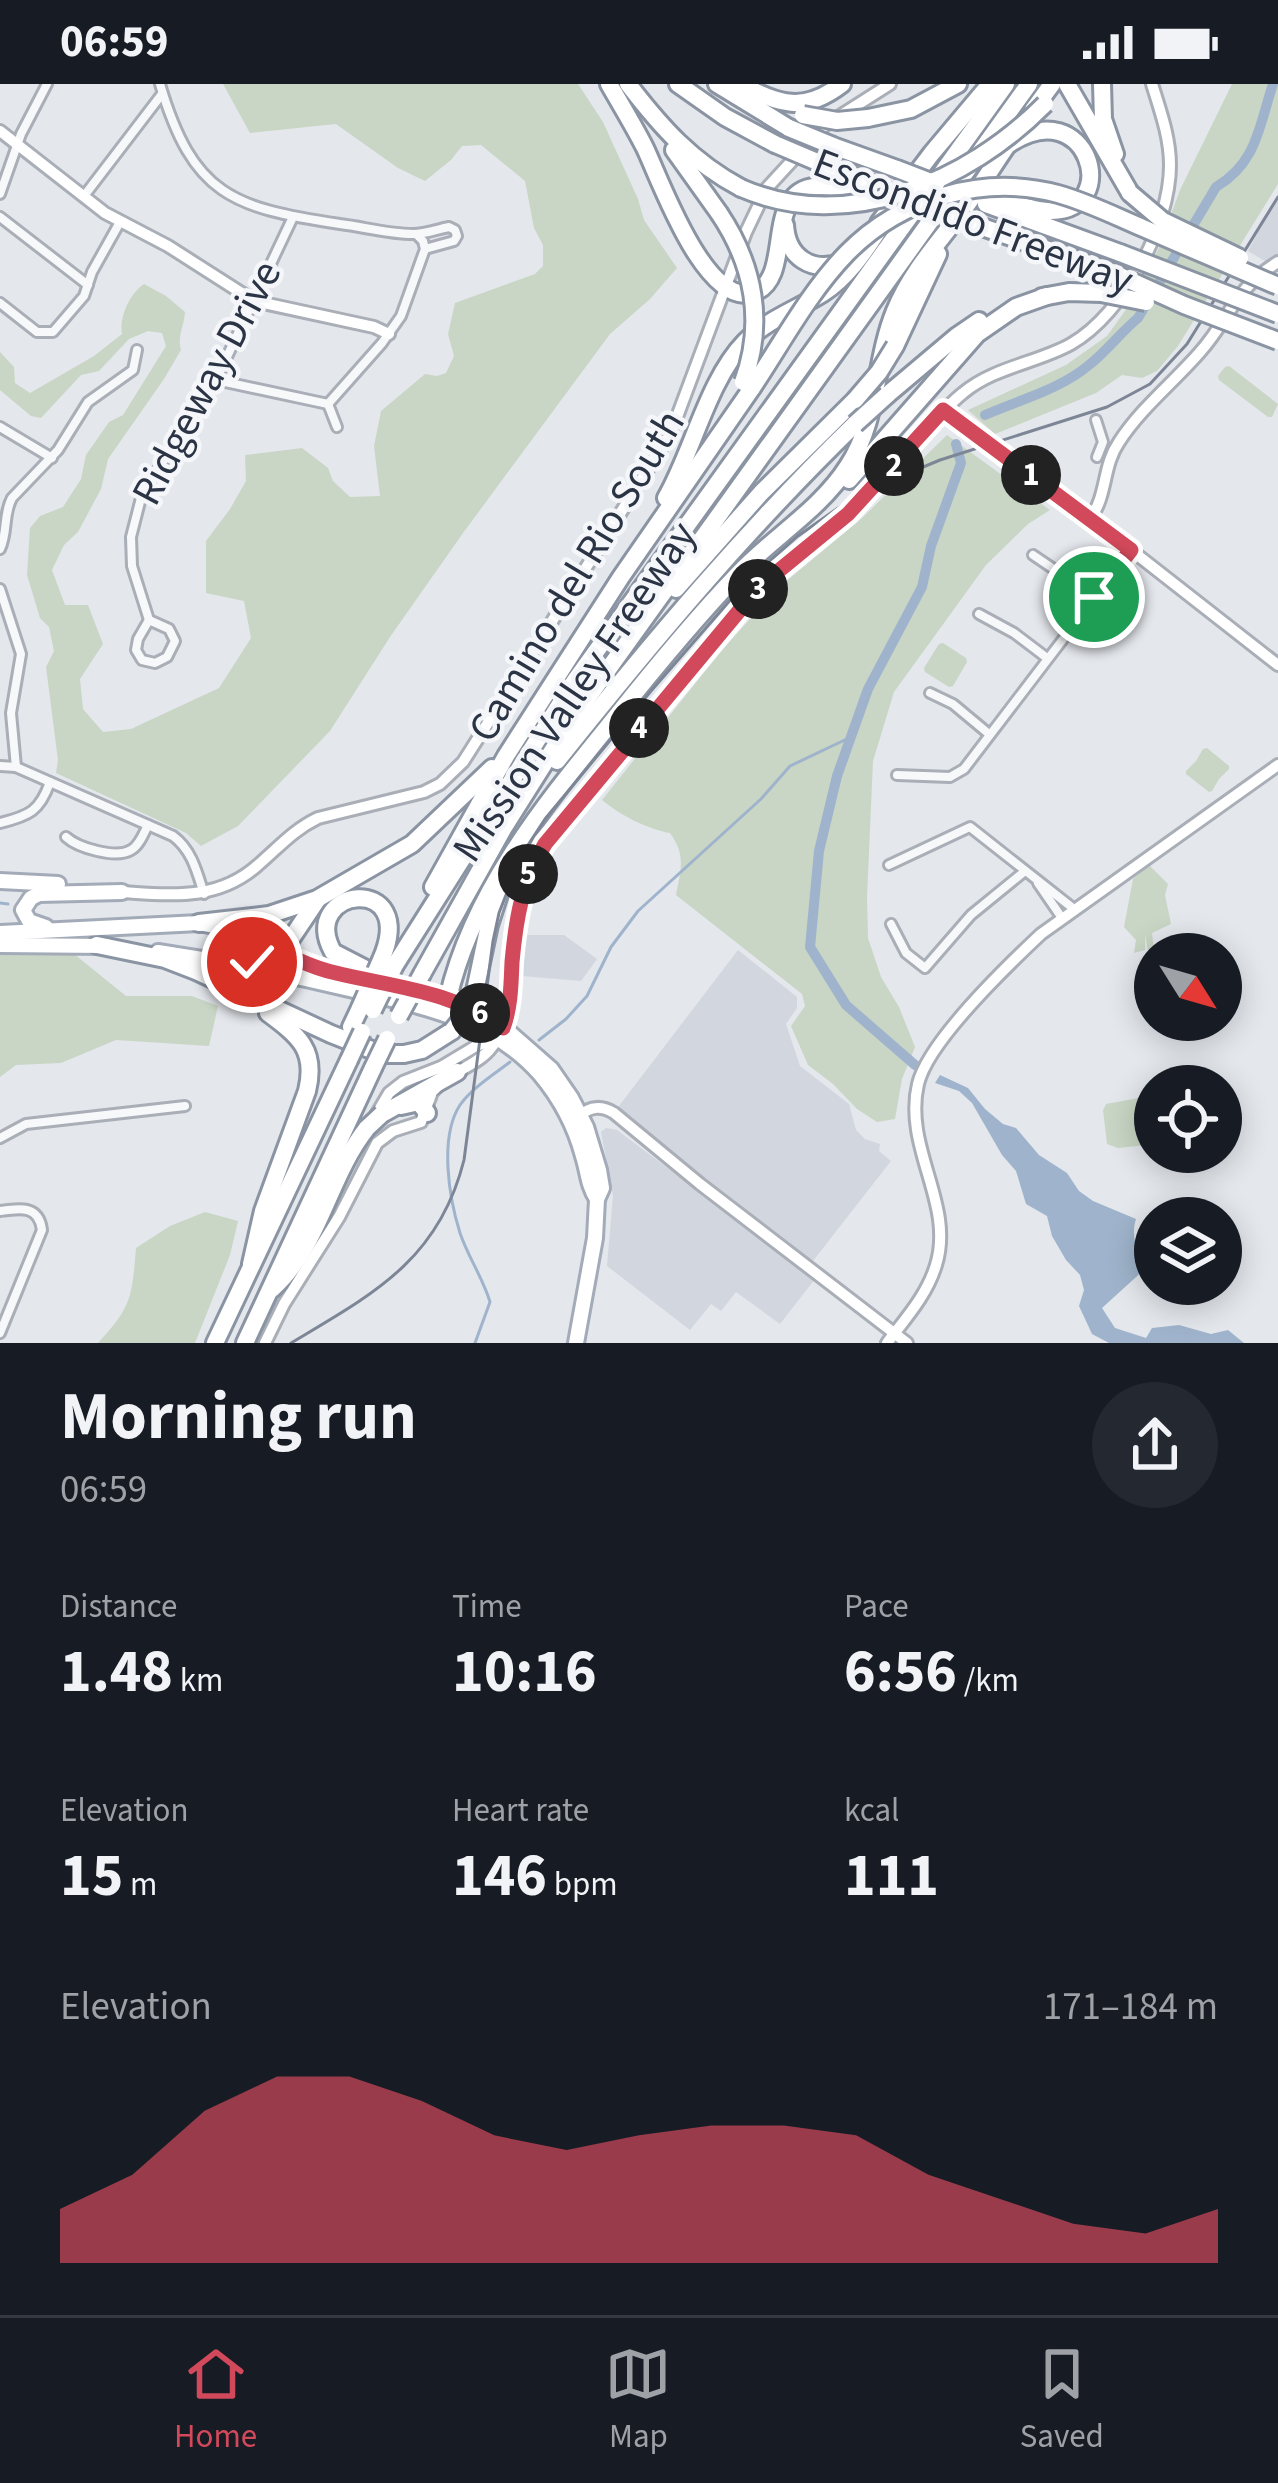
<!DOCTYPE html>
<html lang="en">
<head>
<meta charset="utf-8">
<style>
	:root { --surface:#171b24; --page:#242831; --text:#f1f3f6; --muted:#9ea1a6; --line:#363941; --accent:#d1495b }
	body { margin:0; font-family:"Source Sans 3",sans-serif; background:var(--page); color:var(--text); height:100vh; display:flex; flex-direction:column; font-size:45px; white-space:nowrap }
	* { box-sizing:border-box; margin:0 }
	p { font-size:39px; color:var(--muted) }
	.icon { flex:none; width:66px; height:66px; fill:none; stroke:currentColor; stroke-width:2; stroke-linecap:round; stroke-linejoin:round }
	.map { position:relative; height:1259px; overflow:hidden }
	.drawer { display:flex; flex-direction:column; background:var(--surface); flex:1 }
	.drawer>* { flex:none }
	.needle { width:78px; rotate:127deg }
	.fabs { position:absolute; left:1134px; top:849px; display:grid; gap:24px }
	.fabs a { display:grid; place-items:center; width:108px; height:108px; border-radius:50%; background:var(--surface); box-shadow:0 6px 30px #0003; font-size:60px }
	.pin { position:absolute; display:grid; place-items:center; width:102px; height:102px; color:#fff; margin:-51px; border:6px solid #fff; border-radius:50%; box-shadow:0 3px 12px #0007 }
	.km { position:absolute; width:60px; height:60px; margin:-30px; border-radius:50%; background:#222; color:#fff; font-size:33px; line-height:60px; text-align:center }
	.round { display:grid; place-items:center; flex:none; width:126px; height:126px; border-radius:63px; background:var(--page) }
	.summary { display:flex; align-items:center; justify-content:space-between; height:204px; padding:0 60px }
	h1 { font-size:66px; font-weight:700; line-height:90px }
	.figures { display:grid; grid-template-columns:repeat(3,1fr); gap:18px; height:204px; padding:12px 60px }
	.figures div { display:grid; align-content:center }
	.figures b { font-size:60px; font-weight:700 }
	.figures small { font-size:33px; font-weight:400 }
	.figures p { font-size:33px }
	.chart { height:336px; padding:24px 60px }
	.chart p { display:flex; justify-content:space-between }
	.chart svg { width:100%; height:216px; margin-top:12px; fill:var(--accent); opacity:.7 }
	.status { display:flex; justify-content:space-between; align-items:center; height:84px; padding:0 60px; background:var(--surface); direction:ltr }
	.status svg { height:33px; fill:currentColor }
	.menu { display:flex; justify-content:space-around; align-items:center; height:168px; border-top:3px solid var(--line); background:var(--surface); font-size:33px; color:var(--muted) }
	.menu a { display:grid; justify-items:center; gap:6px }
	.menu .on { color:var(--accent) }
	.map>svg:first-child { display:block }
</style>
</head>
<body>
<div class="status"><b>06:59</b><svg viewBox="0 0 49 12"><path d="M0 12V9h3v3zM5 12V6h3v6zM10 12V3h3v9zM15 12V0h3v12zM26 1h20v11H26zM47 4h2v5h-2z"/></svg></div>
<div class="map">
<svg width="1278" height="1259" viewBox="0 0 1278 1259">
	<rect width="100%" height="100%" fill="#e4e7ec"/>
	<g fill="#d2d6de">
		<path d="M1278,111V185L1248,167Z"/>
		<path d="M523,851H564L597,875L581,897L522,892Z"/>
		<path d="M738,866L797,913V924L786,940L800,982L849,1020L856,1046L865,1055L880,1060L879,1067L891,1077L813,1177L625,1033L619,1026V1022Z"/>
		<path d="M606,1044L617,1046L815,1195L780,1240L736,1208L721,1227L711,1220L690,1246L607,1182L613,1112L601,1048Z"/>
	</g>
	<g fill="#c9d6c5">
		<path d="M223,0H578L603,38L638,115L644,136L677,184L650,215L610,250L463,449L390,553L330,647L238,742L201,762L186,749L56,689L58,676L46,583L54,567L49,543L40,534L27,491L30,444L40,432L63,423L81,395L86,371L109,338L123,331L166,262L162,249L148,247L129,255L99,287L81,291L41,334L31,332L0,306V268L14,283L15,299L30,309L94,272L122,250C119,233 130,209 144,200L166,212L185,228C184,242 177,253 181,266L164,295L108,375L101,405L78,448L64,461L52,486L65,521H88L103,560L80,595L83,625L103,648L131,645L219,604L251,554L244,517L206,509V457L230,425L246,397L245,371L302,364L328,384L333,397L350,413L380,412L374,362L381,327L425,290L437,292L446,289L454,272L448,250L455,219L535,190L543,182V161L534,144L525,97L481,61L462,62L451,76L425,97L398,84L336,40L250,49Z"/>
		<path d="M1232,0H1278V100L1178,262L1157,287L1142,294L1122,291L1096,309L995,350L968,326L1066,281L1107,252L1125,227L1158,166L1180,106Z"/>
		<path d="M1229,282L1278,320L1272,333H1268L1219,296L1218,292L1225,283Z"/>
		<path d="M947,351L1050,426L1028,440L986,481L894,608L873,677L867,813L868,854L881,893L899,923L915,963L902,995L895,1035L877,1038L857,1025L833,1000L808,981L791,942L805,922L802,910L676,811C681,786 686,771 670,749C647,745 620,731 602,716L722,566L778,504L861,435Z"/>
		<path d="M943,559L966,574L967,578L953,602L949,603L925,588L924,584L939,560Z"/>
		<path d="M1207,664L1229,682V685L1219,695L1212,707L1209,708L1186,690V687L1196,677L1203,665Z"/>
		<path d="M1149,781L1168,800L1165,811L1171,840L1152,849L1154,866L1148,867L1145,851V866L1134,869L1136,856L1124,843L1133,795Z"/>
		<path d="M0,870H74L126,912H192L218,922L209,962L116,956L61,979L16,981L0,993Z"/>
		<path d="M1155,1011V1060L1118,1064L1107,1060L1103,1026L1106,1020Z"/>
		<path d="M205,1128L238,1137L230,1171L195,1259H98C132,1223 132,1212 136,1164L170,1142Z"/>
	</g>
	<path fill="#9fb4cc" d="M940,991L968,1004L985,1025L1003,1040L1016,1044L1039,1071L1067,1089L1079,1107L1093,1117L1136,1135C1130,1154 1138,1168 1146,1184L1102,1224L1115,1244L1146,1254L1152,1244L1179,1241L1211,1250L1228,1246L1244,1259H1109L1092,1250L1079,1222L1084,1206L1080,1191L1066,1176L1052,1152L1047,1132L1026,1120L1016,1087L1002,1071L972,1019L959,1007L935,999Z"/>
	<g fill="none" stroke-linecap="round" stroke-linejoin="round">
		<g stroke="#9fb4cc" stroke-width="3">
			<path d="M0,819L8,820"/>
			<path d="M539,956L566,935L587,912L611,863L638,827L761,715L790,682L851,653"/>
			<path d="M475,1259L490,1218C483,1194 468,1173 460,1149C449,1114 439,1053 460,1021C472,1004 493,991 510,978"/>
		</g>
		<g stroke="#9fb4cc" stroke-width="10">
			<path d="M985,331C1019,316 1061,305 1089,281C1107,267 1120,249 1138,234L1216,103C1257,79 1259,42 1273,0"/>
			<path d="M915,981L846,921L810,863L819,767L837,692L868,605L922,503L931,462L961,379L956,360"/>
		</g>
		<defs>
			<g id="street">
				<path d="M160,0C193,111 232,124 340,140C364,143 389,150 413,150C425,150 438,145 449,143L455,146L457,152L454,157L425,165"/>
				<path d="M0,110L21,50L47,0"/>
				<path d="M84,112L162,10"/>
				<path d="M0,133L88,201"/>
				<path d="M0,219L37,248H53L84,212L92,188L120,138"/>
				<path d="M216,296L328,320"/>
				<path d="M328,320L382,259L401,232L425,165L423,157L418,152"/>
				<path d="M328,320L337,343"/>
				<path d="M1096,336L1103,358L1097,373"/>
				<path d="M0,343L52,374"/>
				<path d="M0,465C8,449 3,430 12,414L58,366L88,318L133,286L137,266"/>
				<path d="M1033,471L1095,513"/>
				<path d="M0,505L21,570L11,629L16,683"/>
				<path d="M979,530L1014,549L1047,574"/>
				<path d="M149,536L132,482L131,453L142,410L216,296L293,133"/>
				<path d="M149,536L169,545L175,557L167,573L155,579L142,576L136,566L138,555Z"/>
				<path d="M930,609L953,620L989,650"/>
				<path d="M0,682L16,683L173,752C192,766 197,788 204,810"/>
				<path d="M897,691L950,693L964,685L1131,466"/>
				<path d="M0,739C29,732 40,727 50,698"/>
				<path d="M66,753C78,764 116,775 131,766C139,762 144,749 148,741"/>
				<path d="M889,781L970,743L1074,825"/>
				<path d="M1038,799L1062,834"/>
				<path d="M891,840L906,869L925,884L971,831L1025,787"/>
				<path d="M0,1054L26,1040L185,1022"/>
				<path d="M0,1127C20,1124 39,1121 42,1146L0,1249"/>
			</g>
			<g id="secondary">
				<path d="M0,47L105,129L168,162L254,217L374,243L389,250"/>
				<path d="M943,327L1131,466L1278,581"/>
				<path d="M1090,435C1108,410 1102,383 1119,358C1141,324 1173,299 1200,268C1231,233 1233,206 1278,178"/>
				<path d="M122,808C172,811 218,817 258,781C278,764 293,746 318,734L424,708L440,700L463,678L484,645L671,349L746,148L767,104L824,42L890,0"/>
				<path d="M453,991C465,983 482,976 491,964C519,932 511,869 517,829C521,803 532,782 545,760L738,526C772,490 813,464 849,429C871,408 892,386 912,362C929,344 943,325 963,309C994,283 1037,279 1071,260C1124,230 1170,141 1170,81C1170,53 1160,26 1152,0"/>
				<path d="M376,1031L389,1009L403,998L441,983L476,962L497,955"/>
				<path d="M575,1036C587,1023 599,1020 614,1029L700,1100L907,1259"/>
				<path d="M265,1259L284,1220L339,1133L377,1059L393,1047L421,1038L432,1008L438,1002"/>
				<path d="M887,1259C906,1234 927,1211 936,1181C955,1120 903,1064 918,1000C928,958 1008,881 1041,850L1278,681"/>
			</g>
			<g id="primary">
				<path d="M0,797L58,800"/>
				<path d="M46,843L29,837L23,826L31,814L39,810L122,808"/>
				<path d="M0,849L199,839L232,846L332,888L448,914L476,926L503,943L551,985L571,1014L586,1043L599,1086L602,1104L597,1115L595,1154L576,1259"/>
				<path d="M0,861L106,862"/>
				<path d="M158,868C225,878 292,891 358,907C424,923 493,936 540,990C560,1014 575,1042 583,1072C588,1087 588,1102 597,1115"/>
			</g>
			<g id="highway">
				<path d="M609,0C621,21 634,42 645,64C660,95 706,227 755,208C798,191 756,93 832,103C846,105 861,112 876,116"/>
				<path d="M628,0C661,43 692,78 741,104"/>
				<path d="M678,0L725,33L775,60"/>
				<path d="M717,0L789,44"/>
				<path d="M739,0C780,20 803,30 842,0"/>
				<path d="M1067,0L1130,109"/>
				<path d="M1102,0L1103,35L1115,70"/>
				<path d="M1033,26L1052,0"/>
				<path d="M868,34L911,25L958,0"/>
				<path d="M833,62L897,85"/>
				<path d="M674,66L719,129"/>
				<path d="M815,77L884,105"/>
				<path d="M934,100L1006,0"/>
				<path d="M987,109C1007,115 1029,127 1051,127C1123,127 1088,7 1009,60"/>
				<path d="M986,120L1120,169"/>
				<path d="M968,138L1109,187"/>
				<path d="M879,139L932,69L990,0"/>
				<path d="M785,141C787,173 811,189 841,179"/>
				<path d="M1042,213L1069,208L1101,209"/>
				<path d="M895,262L938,170"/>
				<path d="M887,311L957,252L979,237"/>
				<path d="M849,396L977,250L1016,223L1047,212"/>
				<path d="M666,414C693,367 708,296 745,258C768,235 796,226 823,209C846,194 863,170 878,147"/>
				<path d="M676,505L761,409L855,316"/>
				<path d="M557,677C651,559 747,445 855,340"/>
				<path d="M433,803L506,672L621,493L752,304"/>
				<path d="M199,839L269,831L317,815L412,760L492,684"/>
				<path d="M97,861L165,875L196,887L331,950L382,970H404L422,966L452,947"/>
				<path d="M381,876C420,787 297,803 333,868L395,900"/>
				<path d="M395,881L574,598L918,121"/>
				<path d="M422,890L503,745L571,637L1029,0"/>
				<path d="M292,892L282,868L317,816"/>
				<path d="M475,907L489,841L503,798"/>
				<path d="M448,914C474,805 545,720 614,635C653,586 694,536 738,490C773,453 820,426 848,382C879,335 874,278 895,227C911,187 941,156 966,122C984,97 1000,71 1017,47"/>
				<path d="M351,943L360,924"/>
				<path d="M401,1022L419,1018L427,1029"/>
				<path d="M382,1030L457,988"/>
				<path d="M251,1180L263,1127L307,1007C317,966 299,952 268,929"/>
				<path d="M272,1205C320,1162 328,1093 367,1044"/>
				<path d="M215,1259L349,976"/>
				<path d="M245,1259L373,984"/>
			</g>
		</defs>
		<use href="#street" stroke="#a9aeb7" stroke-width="14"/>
		<use href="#secondary" stroke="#a9aeb7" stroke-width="16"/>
		<use href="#primary" stroke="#a3abb8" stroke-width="20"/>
		<use href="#highway" stroke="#8b94a3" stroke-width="22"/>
		<use href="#street" stroke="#f7f8fa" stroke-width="8"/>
		<use href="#secondary" stroke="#fff" stroke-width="10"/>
		<use href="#primary" stroke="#fff" stroke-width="14"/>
		<use href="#highway" stroke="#fff" stroke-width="16"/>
		<path stroke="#7d8696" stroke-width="3" d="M291,1259C373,1210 439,1176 464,1076L493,857L499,829L513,793L528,761L545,735L651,607L746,498L798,452L838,424L880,401L940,376L1107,323L1150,300L1187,260L1278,113"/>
		<defs>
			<g id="highway-bridge">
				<path d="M803,31L837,37L868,34"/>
				<path d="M789,44L833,62"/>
				<path d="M775,60L815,77"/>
				<path d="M897,85L936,100"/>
				<path d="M741,104C847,150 968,98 1045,20"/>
				<path d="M1130,109L1163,137L1240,174"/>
				<path d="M918,119L968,138"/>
				<path d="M719,129C754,181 765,239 743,298"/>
				<path d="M1120,169L1278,230"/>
				<path d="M1109,187L1184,221L1278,257"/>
				<path d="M1101,209L1146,218"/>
				<path d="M752,304C782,259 809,208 847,169C901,114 984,90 1058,110C1087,118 1115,132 1143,144C1188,163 1233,183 1278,202"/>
				<path d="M855,316L879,288L895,262"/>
				<path d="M855,340L887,311"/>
				<path d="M360,924L381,876"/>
				<path d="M373,926L395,881"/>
				<path d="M399,932L422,890"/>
				<path d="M452,947L464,932L475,907"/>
				<path d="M349,976L362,948"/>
				<path d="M373,984L387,955"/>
				<path d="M367,1044L382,1030"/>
			</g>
		</defs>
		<use href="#highway-bridge" stroke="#8b94a3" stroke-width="22" stroke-linecap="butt"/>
		<use href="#highway-bridge" stroke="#fff" stroke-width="16"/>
	</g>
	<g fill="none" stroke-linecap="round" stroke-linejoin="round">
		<defs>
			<path id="route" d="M252,878L260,870L258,856C283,869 309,883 336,889C394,903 453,907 503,944C511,923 511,900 512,878C516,834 522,798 545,760L759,503L848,430L943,326L1131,466L1094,513"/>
		</defs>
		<use href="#route" stroke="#fff" stroke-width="24"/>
		<use href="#route" stroke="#d1495b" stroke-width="15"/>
	</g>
	<g text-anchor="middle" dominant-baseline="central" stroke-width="9" stroke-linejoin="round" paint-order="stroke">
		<g font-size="42" fill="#2b3445" stroke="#f4f6f9">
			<text transform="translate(973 138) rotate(21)">Escondido Freeway</text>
			<text transform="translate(207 299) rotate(-62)">Ridgeway Drive</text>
			<text transform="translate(577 492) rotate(-59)">Camino del Rio South</text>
			<text transform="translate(575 608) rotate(-56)">Mission Valley Freeway</text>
		</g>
	</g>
</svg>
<div class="fabs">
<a><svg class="needle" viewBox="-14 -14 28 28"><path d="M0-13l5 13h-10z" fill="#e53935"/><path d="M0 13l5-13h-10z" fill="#9ea1a6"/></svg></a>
<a><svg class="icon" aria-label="locate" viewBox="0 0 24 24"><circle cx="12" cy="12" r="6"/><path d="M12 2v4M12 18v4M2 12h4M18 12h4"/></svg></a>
<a><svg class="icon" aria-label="layers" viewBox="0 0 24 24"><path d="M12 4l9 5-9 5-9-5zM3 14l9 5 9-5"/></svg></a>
</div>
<div class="pin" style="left:1094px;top:513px;background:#1e9e55"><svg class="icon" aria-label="arrive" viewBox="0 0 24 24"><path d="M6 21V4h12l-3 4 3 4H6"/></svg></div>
<div class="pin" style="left:252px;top:878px;background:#d93025"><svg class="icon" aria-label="check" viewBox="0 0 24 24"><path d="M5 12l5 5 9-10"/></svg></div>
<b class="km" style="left:1031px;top:391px">1</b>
<b class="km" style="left:894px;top:382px">2</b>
<b class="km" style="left:758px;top:505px">3</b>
<b class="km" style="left:639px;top:644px">4</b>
<b class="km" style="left:528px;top:790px">5</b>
<b class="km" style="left:480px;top:929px">6</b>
</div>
<section class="drawer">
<div class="summary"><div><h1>Morning run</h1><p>06:59</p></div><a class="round"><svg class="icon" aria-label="share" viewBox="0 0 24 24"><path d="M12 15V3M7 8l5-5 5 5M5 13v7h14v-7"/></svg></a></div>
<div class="figures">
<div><p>Distance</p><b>1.48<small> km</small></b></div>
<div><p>Time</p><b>10:16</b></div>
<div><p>Pace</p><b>6:56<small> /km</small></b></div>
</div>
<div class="figures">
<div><p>Elevation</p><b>15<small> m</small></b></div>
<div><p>Heart rate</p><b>146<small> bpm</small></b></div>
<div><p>kcal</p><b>111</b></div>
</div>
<div class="chart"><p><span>Elevation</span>171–184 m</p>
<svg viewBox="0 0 160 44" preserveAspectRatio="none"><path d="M0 44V33L10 26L20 13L30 6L40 6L50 11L60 18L70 21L80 18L90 16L100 16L110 18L120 26L130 31L140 36L150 38L160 33V44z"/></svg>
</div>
</section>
<nav class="menu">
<a class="on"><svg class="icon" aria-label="home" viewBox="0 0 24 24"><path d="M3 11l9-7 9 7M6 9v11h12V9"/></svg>Home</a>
<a><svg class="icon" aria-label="map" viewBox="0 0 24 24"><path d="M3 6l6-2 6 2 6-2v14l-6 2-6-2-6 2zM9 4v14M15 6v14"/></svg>Map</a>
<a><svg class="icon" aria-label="saved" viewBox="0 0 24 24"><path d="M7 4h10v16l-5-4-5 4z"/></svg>Saved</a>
</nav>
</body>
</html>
